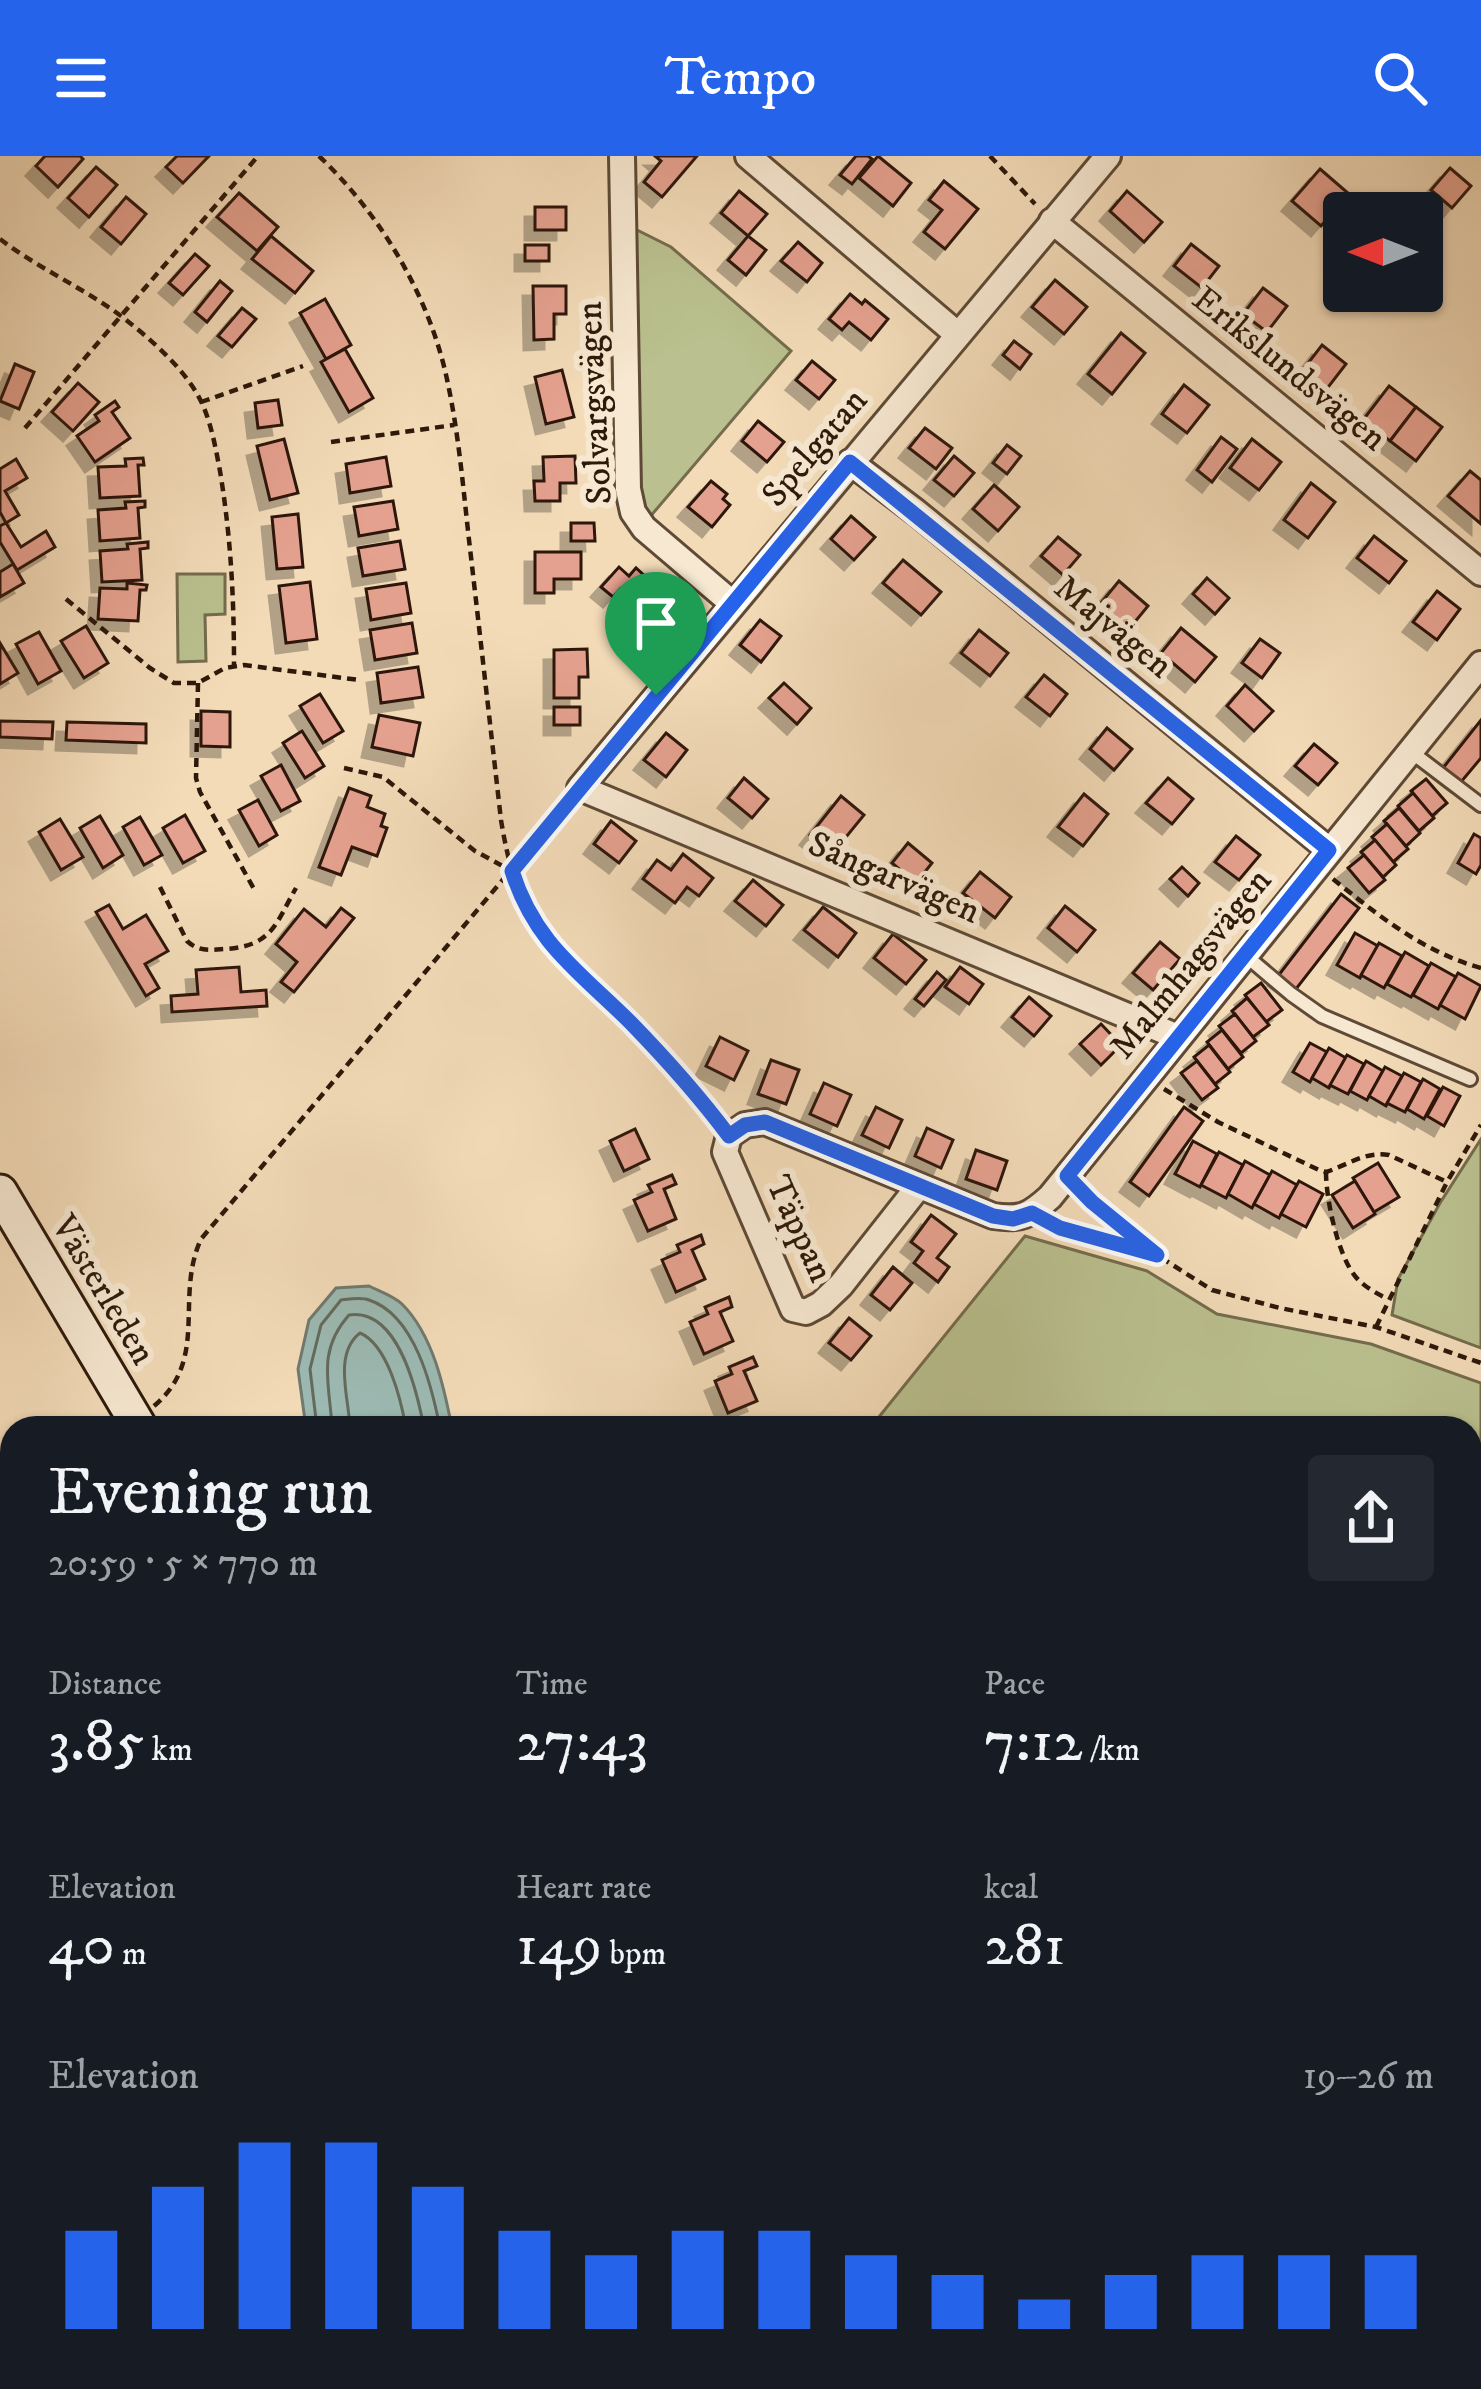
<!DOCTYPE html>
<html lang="en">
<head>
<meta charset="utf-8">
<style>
	:root { --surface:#171b24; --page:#242831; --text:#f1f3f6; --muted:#9ea1a6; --accent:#2563eb }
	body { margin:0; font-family:"IM FELL DW Pica",serif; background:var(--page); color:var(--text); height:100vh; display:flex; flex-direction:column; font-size:45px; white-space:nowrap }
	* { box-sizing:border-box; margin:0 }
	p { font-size:39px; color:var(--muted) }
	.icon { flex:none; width:66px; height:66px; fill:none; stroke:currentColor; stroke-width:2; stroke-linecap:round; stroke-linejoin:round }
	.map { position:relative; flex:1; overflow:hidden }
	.sheet { position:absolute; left:0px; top:1260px; width:1482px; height:975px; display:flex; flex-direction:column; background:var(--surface); border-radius:36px 36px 0 0; box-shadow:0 3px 9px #0004 }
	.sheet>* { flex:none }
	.needle { width:78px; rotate:270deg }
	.controls { position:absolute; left:1323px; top:36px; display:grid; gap:24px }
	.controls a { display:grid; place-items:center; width:120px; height:120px; border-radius:12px; background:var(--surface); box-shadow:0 3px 9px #0004; font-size:60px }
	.pin { position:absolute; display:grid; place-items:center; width:102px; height:102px; color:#fff; margin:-123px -51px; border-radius:50% 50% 50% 0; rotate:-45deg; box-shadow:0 0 12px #0007 }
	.pin .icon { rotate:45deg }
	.round { display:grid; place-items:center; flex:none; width:126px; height:126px; border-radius:12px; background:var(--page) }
	.head { display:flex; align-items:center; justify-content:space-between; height:204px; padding:0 48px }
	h1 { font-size:66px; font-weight:600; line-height:90px }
	.metrics { display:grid; grid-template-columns:repeat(3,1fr); gap:18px; height:204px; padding:12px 48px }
	.metrics div { display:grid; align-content:center }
	.metrics b { font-size:60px; font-weight:600 }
	.metrics small { font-size:33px; font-weight:400 }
	.metrics p { font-size:33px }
	.chart { height:336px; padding:24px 48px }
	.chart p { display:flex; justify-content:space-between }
	.chart svg { width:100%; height:216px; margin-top:12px; stroke:var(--accent); stroke-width:6 }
	header { display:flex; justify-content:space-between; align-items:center; height:156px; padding:0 48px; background:var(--accent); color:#fff; font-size:54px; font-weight:600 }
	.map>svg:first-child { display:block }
</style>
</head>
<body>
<header><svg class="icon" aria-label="menu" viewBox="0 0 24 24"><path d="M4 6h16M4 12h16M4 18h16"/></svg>Tempo<svg class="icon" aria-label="search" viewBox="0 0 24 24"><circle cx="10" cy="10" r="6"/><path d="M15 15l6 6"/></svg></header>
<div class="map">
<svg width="1481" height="2233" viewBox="0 0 1481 2233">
	<defs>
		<filter id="shadow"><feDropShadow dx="-10" dy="10" stdDeviation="0" flood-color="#0004"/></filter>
	</defs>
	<rect width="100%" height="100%" fill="#f3dbb8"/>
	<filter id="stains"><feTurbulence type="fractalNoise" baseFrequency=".00167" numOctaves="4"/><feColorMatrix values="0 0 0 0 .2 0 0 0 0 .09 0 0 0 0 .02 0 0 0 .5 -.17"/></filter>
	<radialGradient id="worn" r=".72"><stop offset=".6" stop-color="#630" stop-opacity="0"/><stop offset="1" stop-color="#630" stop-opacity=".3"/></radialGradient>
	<g fill="#bac08f" stroke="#746c4c" stroke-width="3">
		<path d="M635,73L671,91L791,195L649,362L640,340Z"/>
		<path d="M177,418H225V458L205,459L206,505L178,506Z"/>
		<path d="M1481,983V1192L1392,1159L1398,1123L1440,1047Z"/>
		<path d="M1025,1080L1147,1115L1217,1158L1371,1188L1481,1227V1846L1470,1867V1272H870Z"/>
		<path d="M12,1425V1633L0,1614V1431Z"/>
		<path d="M1481,1933V2156L1472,2163L1470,1956Z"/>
	</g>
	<path fill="#9cbab3" stroke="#707a6f" stroke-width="3" d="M369,1130C379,1135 394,1140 402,1148C433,1179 444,1231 452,1272H306L298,1213L309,1164L336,1132Z"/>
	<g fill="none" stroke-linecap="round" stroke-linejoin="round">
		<g stroke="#646a5e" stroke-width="3">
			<path d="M317,1272L310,1213L321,1169L341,1144C350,1143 361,1141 369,1144C415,1159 432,1231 440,1272"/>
			<path d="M332,1272C330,1228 316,1196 349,1159C398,1152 417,1235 424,1272"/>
			<path d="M350,1272C349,1242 333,1198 360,1177C388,1189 401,1244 406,1272"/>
		</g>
	</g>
	<g fill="#e5a18f" stroke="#2d190a" stroke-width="3" filter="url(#shadow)">
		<path d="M45,0H80L83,3L58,31L36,10Z"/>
		<path d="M177,0H209L183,27L166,11Z"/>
		<path d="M655,0H697L662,41L644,26L661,5Z"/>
		<path d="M856,0H868L872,3L852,28L840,19Z"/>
		<path d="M878,0L911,27L893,50L859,22Z"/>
		<path d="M96,11L117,29L89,61L68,42Z"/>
		<path d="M1450,12L1471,30L1452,52L1431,34Z"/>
		<path d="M1320,13L1349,38L1321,70L1292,45Z"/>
		<path d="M944,25L978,53L945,93L924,76L942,54L929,44Z"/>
		<path d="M739,35L767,58L748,80L721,57Z"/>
		<path d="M1127,35L1162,66L1144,86L1110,55Z"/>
		<path d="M239,37L278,71L257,95L217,61Z"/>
		<path d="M126,41L146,58L121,88L101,71Z"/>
		<rect x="535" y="51" width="31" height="23"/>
		<path d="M271,80L313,115L295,137L252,103Z"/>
		<path d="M748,80L766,94L746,119L728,104Z"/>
		<path d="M798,86L822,107L807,126L781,105Z"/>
		<path d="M1191,88L1219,110L1202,132L1174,110Z"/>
		<rect x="525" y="89" width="24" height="16"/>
		<path d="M195,98L209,110L183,139L169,127Z"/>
		<path d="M1055,124L1087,151L1064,178L1032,151Z"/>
		<path d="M220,125L232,135L207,166L195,156Z"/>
		<path d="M533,130H566V158H554V183L534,184Z"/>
		<path d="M1263,132L1287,150L1267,176L1243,158Z"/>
		<path d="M850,138L862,148L865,144L888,163L871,184L849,166L842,174L829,163Z"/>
		<path d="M325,143L351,189L326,203L300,157Z"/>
		<path d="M242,152L256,163L232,191L218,180Z"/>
		<path d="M1121,177L1145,197L1112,238L1088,218Z"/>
		<path d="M1014,185L1031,198L1020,213L1003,199Z"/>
		<path d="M1322,189L1346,208L1326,234L1302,215Z"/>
		<path d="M345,193L373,242L349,256L321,206Z"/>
		<path d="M812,205L835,224L819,243L796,224Z"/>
		<path d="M15,208L34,216L19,253L0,245Z"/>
		<path d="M562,214L574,261L546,268L535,221Z"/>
		<path d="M78,227L99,246L73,275L52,256Z"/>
		<path d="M1184,229L1209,249L1187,277L1162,258Z"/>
		<path d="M1389,230L1416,251L1390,285L1363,264Z"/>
		<path d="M278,244L282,269L258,272L255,247Z"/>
		<path d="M115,245L119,251L112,256L130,282L95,306L77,280L99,265L95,259Z"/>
		<path d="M1416,251L1442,271L1416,305L1390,285Z"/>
		<path d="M758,265L784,286L767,306L742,285Z"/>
		<path d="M925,272L952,292L936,313L909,292Z"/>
		<path d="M1221,281L1237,293L1212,326L1197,314Z"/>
		<path d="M284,283L298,337L270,344L257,290Z"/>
		<path d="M1252,283L1281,306L1259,334L1230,312Z"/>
		<path d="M1007,289L1021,300L1007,318L993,307Z"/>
		<path d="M575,300L576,327H560V345H535L534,325H544L543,301Z"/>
		<path d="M954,300L974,317L954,340L934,324Z"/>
		<path d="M386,301L391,330L350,337L346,308Z"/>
		<path d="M143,302L144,309H138L140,340L100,342L98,311L126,310L125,303Z"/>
		<path d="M16,303L27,322L5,335L19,359L6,367L0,356V313Z"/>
		<path d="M1470,315L1481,324V368L1448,340Z"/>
		<path d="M711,325L727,338L723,343L730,349L712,371L688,351Z"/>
		<path d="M1311,327L1335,346L1308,382L1284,364Z"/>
		<path d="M994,329L1019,351L998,375L973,353Z"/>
		<path d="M145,345V351L138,352L140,382L100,385L98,354L126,352L125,346Z"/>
		<path d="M393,345L398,373L359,380L354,351Z"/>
		<path d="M298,358L303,411L277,413L272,361Z"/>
		<path d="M851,360L875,381L854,404L831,383Z"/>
		<path d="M6,367L21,391L46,375L55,391L17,414L0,386V370Z"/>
		<path d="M571,367H594L595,385H571Z"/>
		<path d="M1374,380L1406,405L1389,427L1357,402Z"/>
		<path d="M1058,381L1080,399L1063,419L1041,400Z"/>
		<path d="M400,385L405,413L363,420L358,392Z"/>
		<path d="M148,386V392L140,393L142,424L102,426L100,395L128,393L127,388Z"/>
		<path d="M535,396H581V423H554V437H535Z"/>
		<path d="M903,404L941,436L921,459L883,427Z"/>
		<path d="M13,408L24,427L0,441V416Z"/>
		<path d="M619,411L629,420L636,412L658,432L641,451L620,433L613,441L601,431Z"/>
		<path d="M1207,422L1229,442L1215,458L1193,438Z"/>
		<path d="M1119,425L1148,450L1129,473L1100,448Z"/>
		<path d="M310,426L317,483L286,487L279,430Z"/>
		<path d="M127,427L147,429L146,434H140L138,465L98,463L100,432L127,433Z"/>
		<path d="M406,427L411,457L371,464L366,433Z"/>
		<path d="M1437,435L1460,453L1437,484L1413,466Z"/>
		<path d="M760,464L781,480L761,506L740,489Z"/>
		<path d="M412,467L417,497L375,504L370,474Z"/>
		<path d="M86,470L108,507L84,522L61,485Z"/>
		<path d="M1181,472L1216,501L1195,526L1161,497Z"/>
		<path d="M979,474L1008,497L990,520L961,497Z"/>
		<path d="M39,476L61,515L38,528L16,488Z"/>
		<path d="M1260,483L1280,497L1262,522L1242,507Z"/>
		<path d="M0,487L18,517L0,528Z"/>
		<path d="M587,493L588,521H579V542H554V494Z"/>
		<path d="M418,511L423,541L381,547L377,517Z"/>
		<path d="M1044,519L1067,538L1050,560L1026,541Z"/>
		<path d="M784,527L811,552L797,568L769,542Z"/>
		<path d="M1245,529L1273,555L1254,575L1227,550Z"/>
		<path d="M320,538L343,575L323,587L300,550Z"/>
		<rect x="554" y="551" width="26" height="18"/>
		<path d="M201,555L230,556V591L201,590Z"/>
		<path d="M379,559L420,567L413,600L372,591Z"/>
		<path d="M1481,564V602L1461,626L1443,612Z"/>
		<path d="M0,565L53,566L52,583L0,581Z"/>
		<path d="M67,566L146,568V587L66,584Z"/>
		<path d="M1107,572L1132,593L1114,614L1090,593Z"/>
		<path d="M302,575L324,610L305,622L283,587Z"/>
		<path d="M666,577L687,594L666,621L644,604Z"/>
		<path d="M1314,588L1337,607L1318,629L1295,610Z"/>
		<path d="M281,609L300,645L281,655L261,620Z"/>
		<path d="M744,622L768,643L752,662L728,642Z"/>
		<path d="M1168,622L1193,643L1172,668L1146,647Z"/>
		<path d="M1426,623L1447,647L1432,660L1411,635Z"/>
		<path d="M349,632L371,640L367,651L385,658L381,670L387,672L377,700L352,691L341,719L319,711Z"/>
		<path d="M1413,637L1434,662L1419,675L1398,650Z"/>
		<path d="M1084,638L1108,658L1083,690L1058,671Z"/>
		<path d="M841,640L864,659L833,697L810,679Z"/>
		<path d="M258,644L277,679L259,690L239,654Z"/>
		<path d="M1399,652L1420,677L1406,690L1384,665Z"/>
		<path d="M185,659L205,695L183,707L163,672Z"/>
		<path d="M100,660L123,699L103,712L80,672Z"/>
		<path d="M140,661L162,699L144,709L123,671Z"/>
		<path d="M60,663L83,701L61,714L39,676Z"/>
		<path d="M611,665L636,685L619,707L594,688Z"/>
		<path d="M1387,668L1408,693L1393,706L1372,681Z"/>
		<path d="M1474,678L1481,682V709L1476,718L1458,707Z"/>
		<path d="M1236,680L1260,699L1239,724L1215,706Z"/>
		<path d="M1375,684L1396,709L1383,721L1361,696Z"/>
		<path d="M908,687L932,707L916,727L892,707Z"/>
		<path d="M683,698L713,722L699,740L687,731L675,747L643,723L657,704L671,714Z"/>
		<path d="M1364,699L1385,724L1369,737L1348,712Z"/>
		<path d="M1182,711L1199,727L1188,740L1170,723Z"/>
		<path d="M980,716L1011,741L995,762L963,737Z"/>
		<path d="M753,724L783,749L766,770L735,745Z"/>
		<path d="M1341,738L1359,752L1296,833L1278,820Z"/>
		<path d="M109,749L123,773L146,759L168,795L145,808L159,832L146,840L96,756Z"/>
		<path d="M1065,750L1095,774L1077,796L1048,772Z"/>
		<path d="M823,751L856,777L838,801L804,774Z"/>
		<path d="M341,752L354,762L294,836L281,826L297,806L276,788L304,753L326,771Z"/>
		<path d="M1355,777L1378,790L1360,822L1337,809Z"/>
		<path d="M893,778L926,804L906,828L874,802Z"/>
		<path d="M1160,786L1180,803L1153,834L1133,817Z"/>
		<path d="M1379,787L1402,800L1384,832L1361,819Z"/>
		<path d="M1405,796L1429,810L1411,841L1387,828Z"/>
		<path d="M1431,807L1456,821L1438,853L1413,839Z"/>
		<path d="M239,811L241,836L266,834L267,850L172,856L171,840L198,838L196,814Z"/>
		<path d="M960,811L983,828L969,848L945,831Z"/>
		<path d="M937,816L946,824L924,850L915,843Z"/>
		<path d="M1458,817L1481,830L1465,863L1440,849Z"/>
		<path d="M1261,827L1282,854L1266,866L1245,839Z"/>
		<path d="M1029,841L1051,860L1034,880L1012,861Z"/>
		<path d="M1247,842L1269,869L1253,881L1232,855Z"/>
		<path d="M1235,858L1256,885L1241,897L1219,870Z"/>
		<path d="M1101,868L1121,889L1101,909L1080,888Z"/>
		<path d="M1222,874L1243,901L1228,913L1207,886Z"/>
		<path d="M720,881L748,895L734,924L706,910Z"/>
		<path d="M1310,887L1327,896L1310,926L1293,916Z"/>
		<path d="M1209,889L1230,916L1215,928L1194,901Z"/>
		<path d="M1329,892L1346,902L1329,932L1312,922Z"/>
		<path d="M1347,899L1364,908L1348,938L1330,929Z"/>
		<path d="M771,904L799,914L786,948L758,938Z"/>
		<path d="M1197,905L1218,932L1202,944L1181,917Z"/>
		<path d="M1366,905L1383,915L1367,944L1350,935Z"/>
		<path d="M1385,911L1402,920L1386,950L1369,940Z"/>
		<path d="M1404,917L1421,926L1405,956L1387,947Z"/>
		<path d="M1423,923L1440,933L1424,963L1407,953Z"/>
		<path d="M824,927L851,939L837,970L810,958Z"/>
		<path d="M1443,931L1460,940L1444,970L1427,960Z"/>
		<path d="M876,951L902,964L889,992L862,979Z"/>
		<path d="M1184,951L1203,965L1149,1040L1130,1026Z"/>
		<path d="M927,972L953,984L941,1012L915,1000Z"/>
		<path d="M635,973L649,1003L624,1015L610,985Z"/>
		<path d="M1193,985L1217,998L1200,1031L1175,1018Z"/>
		<path d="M976,994L1007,1005L997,1034L966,1023Z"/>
		<path d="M1219,996L1243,1009L1226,1042L1201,1029Z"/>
		<path d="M1245,1005L1270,1019L1252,1052L1228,1038Z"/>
		<path d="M1378,1007L1399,1041L1374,1056L1353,1022Z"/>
		<path d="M1272,1015L1297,1029L1279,1062L1254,1048Z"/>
		<path d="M672,1019L676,1028L664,1033L676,1063L648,1075L634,1044L652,1036L648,1029Z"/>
		<path d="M1299,1025L1323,1038L1306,1071L1281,1058Z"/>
		<path d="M1355,1025L1375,1058L1353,1072L1332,1039Z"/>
		<path d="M931,1059L956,1078L937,1102L949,1111L938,1126L914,1107L923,1095L911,1086Z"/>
		<path d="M701,1079L704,1088L692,1094L705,1123L676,1136L662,1104L680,1096L677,1089Z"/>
		<path d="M893,1111L912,1127L890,1154L871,1139Z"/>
		<path d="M729,1141L732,1151L720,1156L733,1185L704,1198L690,1166L708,1158L705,1151Z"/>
		<path d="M849,1162L871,1180L851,1204L829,1187Z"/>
		<path d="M753,1201L757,1210L744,1215L757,1245L728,1257L715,1225L732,1218L729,1211Z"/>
		<path d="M0,1772L12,1779V1839L0,1859Z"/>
		<path d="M12,2052V2202L0,2194V2072Z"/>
	</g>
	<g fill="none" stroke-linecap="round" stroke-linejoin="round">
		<defs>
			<g id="lane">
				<path d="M1410,595L1481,649"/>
				<path d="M1245,799L1291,838L1322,860L1470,923"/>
				<path d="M343,2223L358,2233"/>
			</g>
			<g id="street">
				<path d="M622,0L628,333L633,356L644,372L732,447"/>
				<path d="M748,0L957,178"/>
				<path d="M1108,0L580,632L1178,881"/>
				<path d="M1052,65L1481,417"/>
				<path d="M850,306L916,356L1329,694"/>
				<path d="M919,1030L841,1129L821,1148L806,1156L793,1153L725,996L729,980L745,969L765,966L993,1060C1021,1064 1029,1060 1050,1041L1481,508"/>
				<path d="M0,1402L12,1395"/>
				<path d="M0,1650L12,1668"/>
				<path d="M1470,1918L1481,1899"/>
				<path d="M88,2233L96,2223"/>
				<path d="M1377,2233L1380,2227"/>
			</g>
			<g id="secondary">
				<path d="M0,1036L140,1272"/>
				<path d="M750,2223L758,2233"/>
			</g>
		</defs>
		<use href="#lane" stroke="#5e4a36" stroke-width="18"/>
		<use href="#street" stroke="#5e4a36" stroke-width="30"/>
		<use href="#secondary" stroke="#2d190a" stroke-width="39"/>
		<g stroke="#2d190a" stroke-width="4.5" stroke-dasharray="9 6" stroke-linecap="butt">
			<path d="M319,0C382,60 431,143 448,228C460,285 464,343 471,401C481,488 491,576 501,664C507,701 516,738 536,770C557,804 592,830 621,858C655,890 687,925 715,962"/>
			<path d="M990,0L1035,48"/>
			<path d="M0,83C39,113 86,133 125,163C150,183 179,208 196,236C210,259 215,289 220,315C231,382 234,442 234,509"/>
			<path d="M201,246L303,210"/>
			<path d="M25,272L258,0"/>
			<path d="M331,286L454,269"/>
			<path d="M66,443L150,512L174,527H198L225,512L244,509L359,524"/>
			<path d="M198,527L196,622L200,636L254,733"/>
			<path d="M344,612L383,621L475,695L512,715"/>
			<path d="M1333,723C1379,760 1423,796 1481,812"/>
			<path d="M160,731L187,785C199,796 209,794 225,793C272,790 275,769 296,732"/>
			<path d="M1164,933L1218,966L1319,1014L1326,1016C1348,1009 1365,995 1389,999L1447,1026"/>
			<path d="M1326,1016C1326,1044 1338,1099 1355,1120C1364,1131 1376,1137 1388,1143"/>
			<path d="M1081,1034L1157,1099L1212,1134L1280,1152L1376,1171L1481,1207"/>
			<path d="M1053,1069L1152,1098"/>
			<path d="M1376,1171L1447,1026L1481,969"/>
			<path d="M154,1250C210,1203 174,1142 201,1083L568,646"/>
			<path d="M1436,2223L1479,2233"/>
		</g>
		<use href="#lane" stroke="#f7e8d1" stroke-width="12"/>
		<use href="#street" stroke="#f7e8d1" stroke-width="24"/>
		<use href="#secondary" stroke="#f7e8d1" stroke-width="33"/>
	</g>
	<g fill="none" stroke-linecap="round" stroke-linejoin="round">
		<defs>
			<path id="route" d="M850,306L1329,694L1067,1020L1092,1046L1157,1099L1060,1072L1032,1057L1013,1063L993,1060L765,966L745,969L729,980C699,940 666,903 631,867C580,816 535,788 512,715Z"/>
		</defs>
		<use href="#route" stroke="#fff" stroke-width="24"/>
		<use href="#route" stroke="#2563eb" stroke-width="15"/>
	</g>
	<g text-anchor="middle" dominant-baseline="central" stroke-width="12" stroke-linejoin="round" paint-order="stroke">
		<g font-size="36" fill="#2d190a" stroke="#f7e8d1">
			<text transform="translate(1289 213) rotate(39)">Erikslundsvägen</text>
			<text transform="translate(595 247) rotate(-93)">Solvargsvägen</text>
			<text transform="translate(815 292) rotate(-50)">Spelgatan</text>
			<text transform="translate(1113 471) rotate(39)">Majvägen</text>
			<text transform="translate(894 722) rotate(23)">Sångarvägen</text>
			<text transform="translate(1191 808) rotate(-51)">Malmhagsvägen</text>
			<text transform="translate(799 1073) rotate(65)">Täppan</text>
			<text transform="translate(103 1134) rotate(59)">Västerleden</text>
		</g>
	</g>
	<rect width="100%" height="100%" filter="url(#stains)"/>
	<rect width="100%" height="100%" fill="url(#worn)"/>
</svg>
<div class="controls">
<a><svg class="needle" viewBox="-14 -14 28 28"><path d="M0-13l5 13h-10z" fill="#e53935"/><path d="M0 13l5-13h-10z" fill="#9ea1a6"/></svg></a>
</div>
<div class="pin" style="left:656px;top:539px;background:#1e9e55"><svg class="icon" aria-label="arrive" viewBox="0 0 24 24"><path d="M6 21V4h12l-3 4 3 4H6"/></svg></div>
<section class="sheet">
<div class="head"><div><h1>Evening run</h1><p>20:59 · 5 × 770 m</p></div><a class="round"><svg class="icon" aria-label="share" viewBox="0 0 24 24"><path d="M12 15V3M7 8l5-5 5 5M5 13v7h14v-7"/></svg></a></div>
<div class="metrics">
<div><p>Distance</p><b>3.85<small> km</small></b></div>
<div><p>Time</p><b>27:43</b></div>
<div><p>Pace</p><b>7:12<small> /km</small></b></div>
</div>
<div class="metrics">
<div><p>Elevation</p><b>40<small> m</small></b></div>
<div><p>Heart rate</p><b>149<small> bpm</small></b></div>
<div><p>kcal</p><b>281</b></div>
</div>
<div class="chart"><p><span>Elevation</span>19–26 m</p>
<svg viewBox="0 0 160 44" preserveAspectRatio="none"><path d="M5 44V24M15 44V15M25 44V6M35 44V6M45 44V15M55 44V24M65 44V29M75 44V24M85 44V24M95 44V29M105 44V33M115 44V38M125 44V33M135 44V29M145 44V29M155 44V29"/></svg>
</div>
</section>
</div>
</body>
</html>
